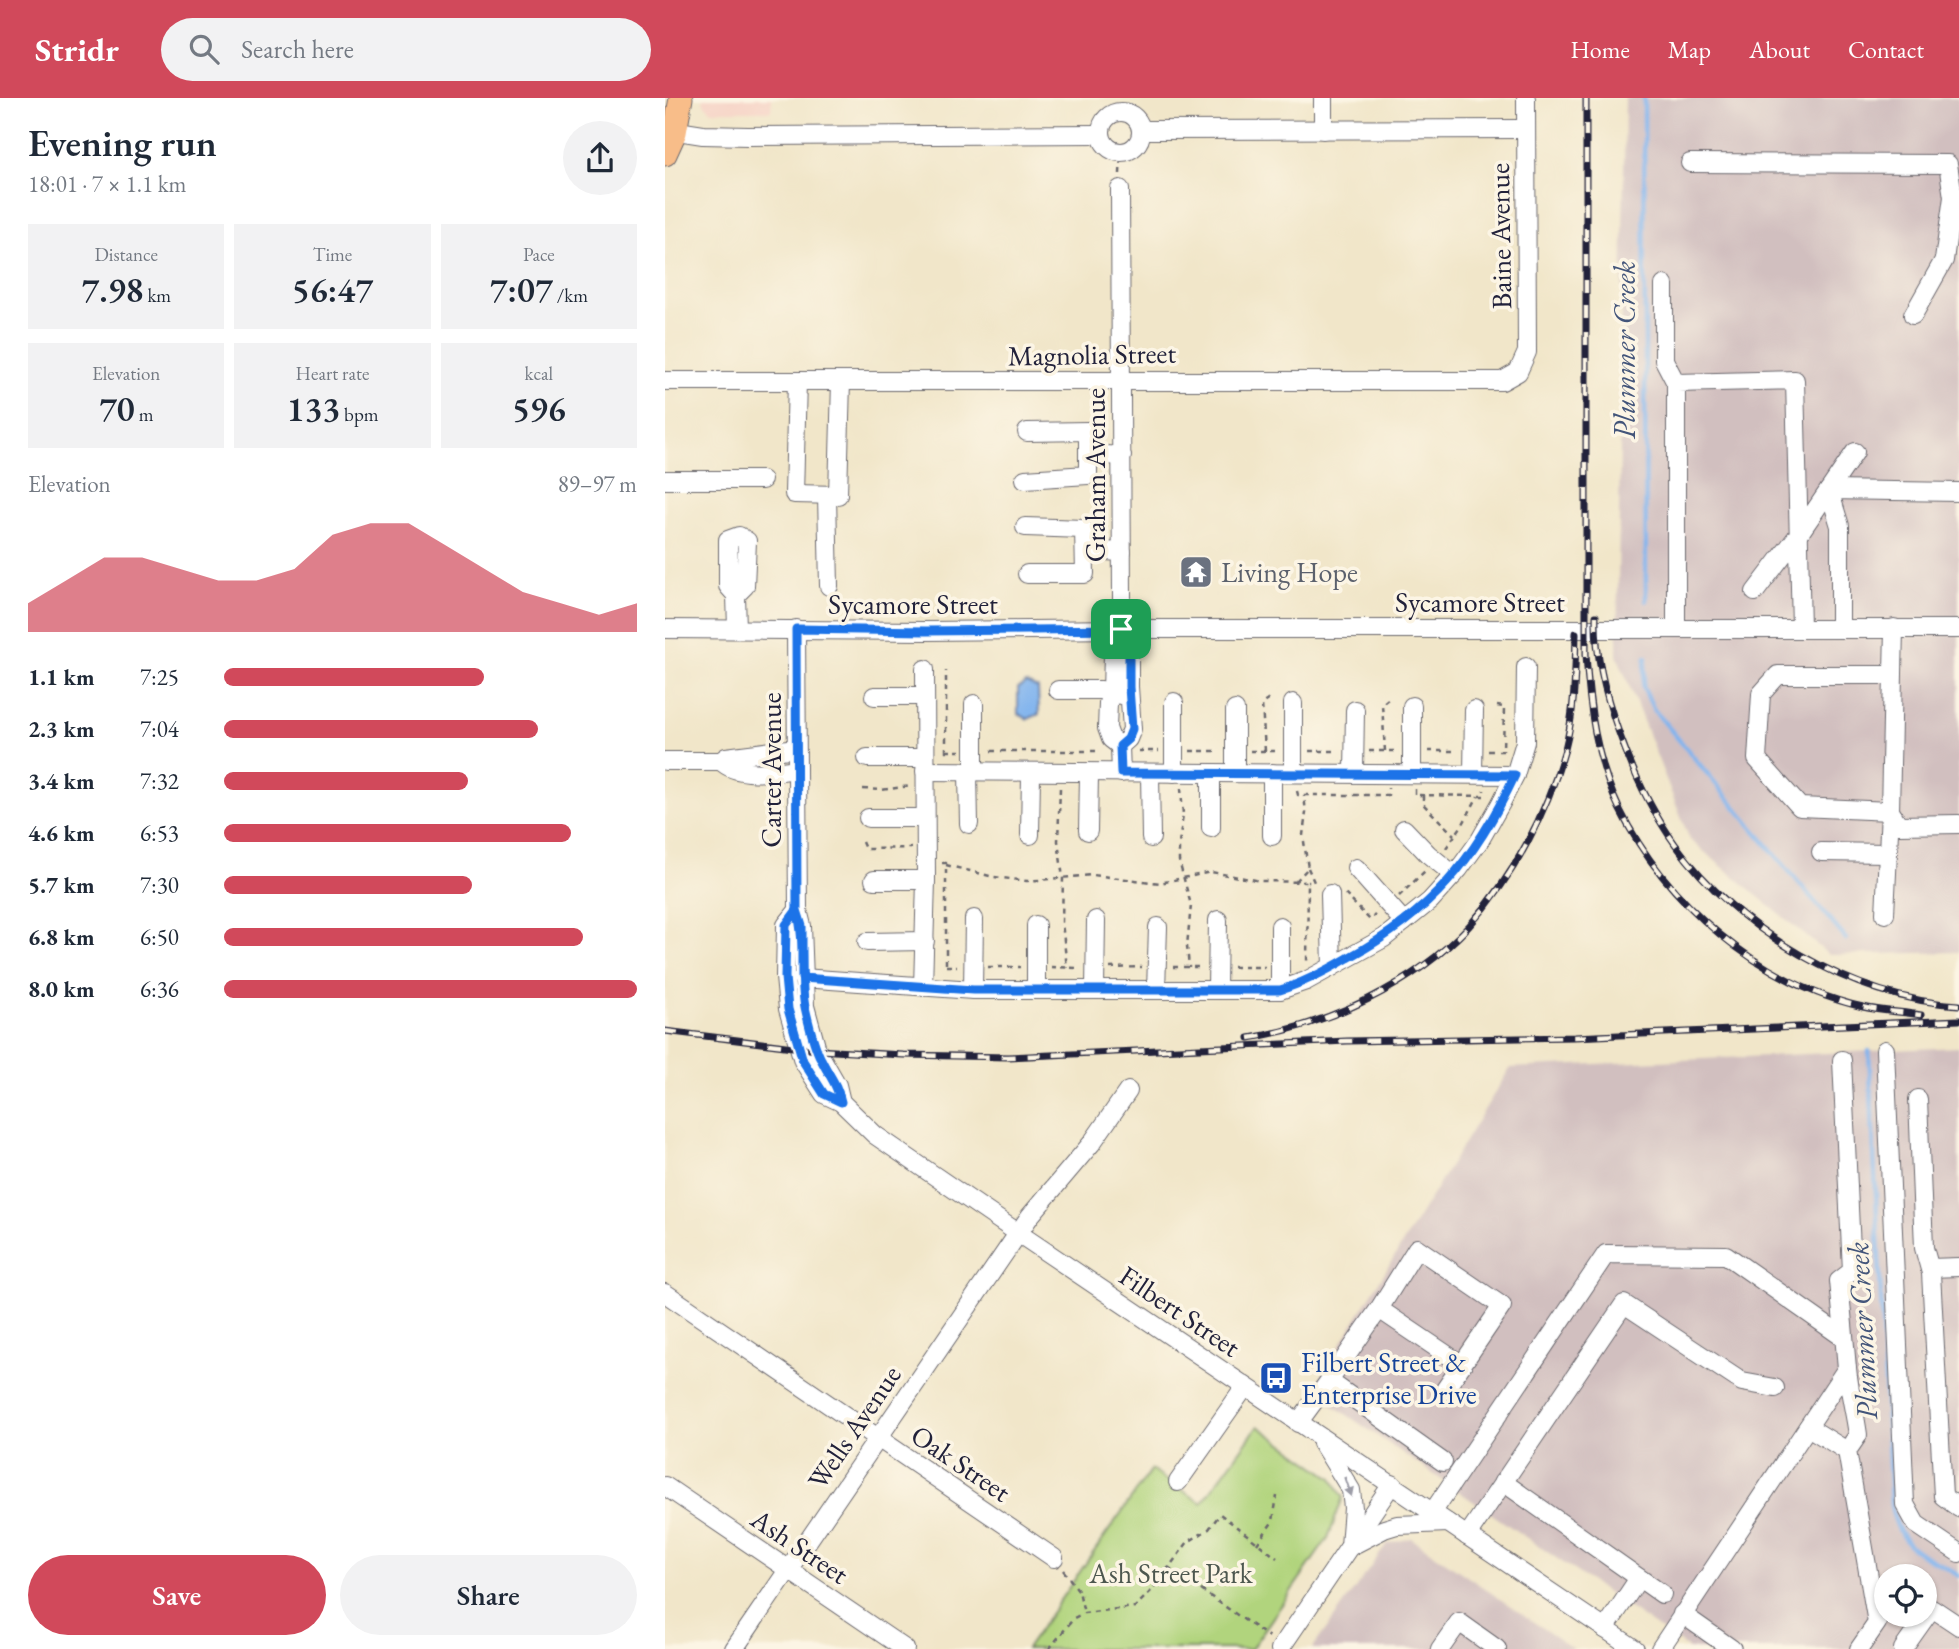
<!DOCTYPE html>
<html lang="en">
<head>
<meta charset="utf-8">
<style>
	:root { --surface:#fff; --page:#f2f2f3; --text:#1f2937; --muted:#747a83; --accent:#d1495b }
	body { margin:0; font-family:"EB Garamond",serif; background:var(--page); color:var(--text); height:100vh; display:flex; flex-direction:column; font-size:26px; white-space:nowrap }
	* { box-sizing:border-box; margin:0 }
	p { font-size:23px; color:var(--muted) }
	.icon { flex:none; width:38px; height:38px; fill:none; stroke:currentColor; stroke-width:2; stroke-linecap:round; stroke-linejoin:round }
	.map { position:relative; flex:1; overflow:hidden }
	.side { display:flex; flex-direction:column; background:var(--surface); width:665px }
	.side>* { flex:none }
	.controls { position:absolute; left:1209px; top:1466px; display:grid; gap:14px }
	.controls a { display:grid; place-items:center; width:63px; height:63px; border-radius:50%; background:var(--surface); box-shadow:0 2px 5px #0004; font-size:35px }
	.pin { position:absolute; display:grid; place-items:center; width:60px; height:60px; color:#fff; margin:-30px; border-radius:14px; box-shadow:0 4px 10px #0006 }
	.round { display:grid; place-items:center; flex:none; width:74px; height:74px; border-radius:37px; background:var(--page) }
	.summary { display:flex; align-items:center; justify-content:space-between; height:119px; padding:0 28px }
	h1 { font-size:38px; font-weight:600; line-height:52px }
	.metrics { display:grid; grid-template-columns:repeat(3,1fr); gap:10px; height:119px; padding:7px 28px }
	.metrics div { display:grid; align-content:center; border-radius:0px; background:var(--page); text-align:center }
	.metrics b { font-size:35px; font-weight:600 }
	.metrics small { font-size:19px; font-weight:400 }
	.metrics p { font-size:19px }
	.chart { height:196px; padding:14px 28px }
	.chart p { display:flex; justify-content:space-between }
	.chart svg { width:100%; height:126px; margin-top:7px; fill:var(--accent); opacity:.7 }
	.action { display:flex; gap:14px; margin-top:auto; padding:14px 28px }
	.action a { flex:1; height:80px; border-radius:42px; background:var(--accent); color:#fff; font-size:28px; font-weight:600; line-height:80px; text-align:center }
	.action a+a { background:var(--page); color:var(--text) }
	ul { padding:0 28px; list-style:none; font-size:23px }
	li { display:grid; grid-template-columns:112px 84px 1fr; align-items:center; height:52px }
	li i { height:18px; border-radius:9px; background:var(--accent) }
	header { display:flex; align-items:center; gap:42px; box-sizing:border-box; height:98px; padding:0 35px; background:var(--accent); color:#fff }
	header strong { font-size:33px }
	nav { display:flex; gap:38px; margin-inline-start:auto; font-size:24px }
	.search { width:490px; height:63px; background:var(--page); display:flex; align-items:center; gap:18px; box-sizing:border-box; padding:0 24px; border-radius:38px; color:var(--muted); font-size:26px }
	main { display:flex; flex:1; min-height:0 }
	.map>svg:first-child { display:block }
</style>
</head>
<body>
<header>
<strong>Stridr</strong>
<div class="search"><svg class="icon" aria-label="search" viewBox="0 0 24 24"><circle cx="10" cy="10" r="6"/><path d="M15 15l6 6"/></svg>Search here</div>
<nav><a>Home</a><a>Map</a><a>About</a><a>Contact</a></nav>
</header>
<main>
<section class="side">
<div class="summary"><div><h1>Evening run</h1><p>18:01 · 7 × 1.1 km</p></div><a class="round"><svg class="icon" aria-label="share" viewBox="0 0 24 24"><path d="M12 15V3M7 8l5-5 5 5M5 13v7h14v-7"/></svg></a></div>
<div class="metrics">
<div><p>Distance</p><b>7.98<small> km</small></b></div>
<div><p>Time</p><b>56:47</b></div>
<div><p>Pace</p><b>7:07<small> /km</small></b></div>
</div>
<div class="metrics">
<div><p>Elevation</p><b>70<small> m</small></b></div>
<div><p>Heart rate</p><b>133<small> bpm</small></b></div>
<div><p>kcal</p><b>596</b></div>
</div>
<div class="chart"><p><span>Elevation</span>89–97 m</p>
<svg viewBox="0 0 160 44" preserveAspectRatio="none"><path d="M0 44V34L10 26L20 18L30 18L40 22L50 26L60 26L70 22L80 10L90 6L100 6L110 14L120 22L130 30L140 34L150 38L160 34V44z"/></svg>
</div>
<ul>
<li><b>1.1 km</b>7:25<i style="width:63%"></i></li>
<li><b>2.3 km</b>7:04<i style="width:76%"></i></li>
<li><b>3.4 km</b>7:32<i style="width:59%"></i></li>
<li><b>4.6 km</b>6:53<i style="width:84%"></i></li>
<li><b>5.7 km</b>7:30<i style="width:60%"></i></li>
<li><b>6.8 km</b>6:50<i style="width:87%"></i></li>
<li><b>8.0 km</b>6:36<i style="width:100%"></i></li>
</ul>
<div class="action"><a>Save</a><a>Share</a></div>
</section>
<div class="map">
<svg width="1294" height="1551" viewBox="0 0 1294 1551">
	<rect width="100%" height="100%" fill="#fcf5e5"/>
	<filter id="ink" filterUnits="userSpaceOnUse"><feTurbulence type="fractalNoise" baseFrequency=".0143" numOctaves="2"/><feDisplacementMap in="SourceGraphic" scale="14" xChannelSelector="R" yChannelSelector="G"/><feConvolveMatrix kernelMatrix="1 2 1 2 8 2 1 2 1" color-interpolation-filters="sRGB"/></filter>
	<filter id="wash" filterUnits="userSpaceOnUse"><feTurbulence type="fractalNoise" baseFrequency=".00686" numOctaves="4" result="noise"/><feDisplacementMap in="SourceGraphic" scale="28" xChannelSelector="R" yChannelSelector="G"/><feGaussianBlur stdDeviation="1.57" result="paint"/><feColorMatrix in="noise" values="0 0 0 0 0 0 0 0 0 0 0 0 0 0 0 0 0 1.4 0 .05"/><feComposite in="paint" operator="in"/></filter>
	<g filter="url(#wash)">
		<rect width="100%" height="100%" fill="#f1e6c9"/>
		<path fill="#f6d2c5" d="M38,0H107L106,13H47L39,6Z"/>
		<g fill="#d1bfbf" fill-rule="evenodd">
			<path d="M960,0H1294V854L1164,857L1025,742L952,557Z"/>
			<path d="M1294,949V1551H1024L647,1293L845,970ZM1222,1479H1260V1517H1222Z"/>
			<path d="M746,1440L908,1551H647L722,1446Z"/>
		</g>
		<path fill="#b1d47d" stroke="#6a7b5c" stroke-width="2" d="M593,1328L667,1380L678,1399L663,1440L586,1551H361L486,1372L537,1405Z"/>
		<path fill="#81b4ee" stroke="#526b94" stroke-width="2" d="M361,585L373,590L374,616L363,621L353,616V590Z"/>
		<g fill="none" stroke-linecap="round" stroke-linejoin="round">
			<g stroke="#81b4ee" stroke-width="4.5">
				<path d="M979,0L981,503"/>
				<path d="M981,559L978,589L989,612L1181,841"/>
				<path d="M1204,953L1226,1407C1236,1456 1257,1453 1294,1478"/>
			</g>
		</g>
	</g>
	<g filter="url(#ink)">
		<g fill="none" stroke-linecap="round" stroke-linejoin="round">
			<defs>
				<g id="minor">
					<path d="M658,0V32"/>
					<circle cx="456" cy="34" r="20"/>
					<path d="M0,31L38,37L83,38L435,36"/>
					<path d="M476,32L860,31"/>
					<path d="M1025,65L1283,66L1288,99"/>
					<path d="M455,91L457,502L456,531L448,555L447,594L443,605L442,630L446,641L455,648"/>
					<path d="M999,187V262L1011,285"/>
					<path d="M1248,217L1279,162L1288,99H1294"/>
					<path d="M0,283H837L853,274L862,254L861,0"/>
					<path d="M132,283L129,396L173,397L176,283"/>
					<path d="M423,356L457,358"/>
					<path d="M360,381L423,377V333L362,334"/>
					<path d="M0,382H97"/>
					<path d="M162,397L164,488"/>
					<path d="M360,429L419,431L420,476H362"/>
					<path d="M420,452L457,454"/>
					<path d="M1090,494L1134,436L1190,354"/>
					<path d="M71,497L80,488L82,443L74,438L63,442V488L71,497L72,531"/>
					<path d="M1011,530V285L1130,282L1136,530"/>
					<path d="M0,531L261,533L456,531H1294"/>
					<path d="M131,531L133,812L137,828L140,908L152,952L172,987L176,1004"/>
					<path d="M1175,531V428L1164,392L1294,394"/>
					<path d="M1228,577H1113L1096,596L1092,661L1135,709L1225,713L1229,530"/>
					<path d="M393,592H436L456,597"/>
					<path d="M209,598H260"/>
					<path d="M509,604V675"/>
					<path d="M570,612V675"/>
					<path d="M202,660H260"/>
					<path d="M0,663H56L61,659L131,650"/>
					<path d="M56,663C72,680 110,674 132,671"/>
					<path d="M260,673L850,677"/>
					<path d="M303,674L304,726"/>
					<path d="M309,674V606"/>
					<path d="M456,675L455,648L463,641L467,631L464,589V556L456,531"/>
					<path d="M485,675L486,740"/>
					<path d="M628,675V605"/>
					<path d="M689,675L690,612"/>
					<path d="M747,676V608"/>
					<path d="M808,676L809,612"/>
					<path d="M1225,713L1234,727L1294,726"/>
					<path d="M203,720H260"/>
					<path d="M546,730V675"/>
					<path d="M739,731L763,756L789,777"/>
					<path d="M423,733L424,676"/>
					<path d="M365,737L366,676"/>
					<path d="M607,738V675"/>
					<path d="M1156,754L1223,755"/>
					<path d="M691,770L739,824"/>
					<path d="M209,782H261"/>
					<path d="M665,796L667,869"/>
					<path d="M133,812L121,827L120,879L123,911L138,963L159,996L176,1004L210,1037L353,1135L970,1551"/>
					<path d="M1220,816L1225,713"/>
					<path d="M202,844L260,843"/>
					<path d="M137,880L308,892H615L641,883L719,840L765,803L794,771L815,742L836,705L850,677L860,644L861,569"/>
					<path d="M258,889L261,782L260,571"/>
					<path d="M308,892L309,821"/>
					<path d="M371,892V827"/>
					<path d="M430,892L431,822"/>
					<path d="M491,892L493,829"/>
					<path d="M552,892L553,822"/>
					<path d="M615,892V828"/>
					<path d="M1220,952L1240,1406L1251,1426L1294,1455"/>
					<path d="M1253,1001L1259,1150L1266,1175L1278,1398L1294,1410"/>
					<path d="M1265,1170L1294,1169"/>
					<path d="M0,1195L389,1460"/>
					<path d="M714,1211L797,1267"/>
					<path d="M633,1325L664,1283"/>
					<path d="M1143,1329L1182,1353L1212,1525L1194,1551"/>
					<path d="M657,1345L686,1392L688,1410L685,1448"/>
					<path d="M1182,1353L1193,1337C1190,1314 1184,1293 1182,1270"/>
					<path d="M778,1364L664,1283L714,1211L752,1150L837,1208L779,1293"/>
					<path d="M513,1384L580,1289"/>
					<path d="M838,1384L997,1496"/>
					<path d="M0,1388L240,1551"/>
					<path d="M767,1415L941,1156L1061,1157L1179,1240"/>
					<path d="M802,1438L959,1206L1077,1284L1110,1290"/>
					<path d="M688,1447L719,1431L732,1427L783,1425"/>
					<path d="M1017,1516L1067,1551"/>
					<path d="M940,1531L974,1480"/>
					<path d="M69,1551L365,1118L426,1046L463,993"/>
					<path d="M615,1551L727,1386"/>
					<path d="M775,1551L794,1524L832,1551"/>
					<path d="M995,1551L1182,1270L1174,1183L1187,1173L1177,962"/>
					<path d="M1238,1551L1267,1510L1294,1528"/>
				</g>
				<path id="major" d="M0,56L10,34L16,0"/>
			</defs>
			<use href="#minor" stroke="#6a676d" stroke-width="20"/>
			<use href="#major" stroke="#6a676d" stroke-width="25"/>
			<g stroke="#6a676d" stroke-width="2.5" stroke-dasharray="5 5" stroke-linecap="butt">
				<path d="M455,76L456,55"/>
				<path d="M832,608L839,609L838,653"/>
				<path d="M281,653H295"/>
				<path d="M326,653H435"/>
				<path d="M473,653H494"/>
				<path d="M525,653H554"/>
				<path d="M585,653H613"/>
				<path d="M600,653L597,606L604,601"/>
				<path d="M644,653H673"/>
				<path d="M704,653H732"/>
				<path d="M720,653L717,606L723,601"/>
				<path d="M763,653H792"/>
				<path d="M823,653H841"/>
				<path d="M281,654V573"/>
				<path d="M395,690L393,743L398,780L397,824L402,870"/>
				<path d="M516,690L518,717L514,746V763L526,807L522,848L524,869"/>
				<path d="M198,691L216,692L246,688"/>
				<path d="M750,691V697L819,698V692"/>
				<path d="M632,693L633,697H723V690"/>
				<path d="M758,697V706L789,737"/>
				<path d="M197,744L200,751H204L246,750"/>
				<path d="M781,750L798,726L813,698"/>
				<path d="M277,765H281V866"/>
				<path d="M281,767L329,779L362,783L428,777L495,785L546,774L596,783L643,784L642,866"/>
				<path d="M643,770L649,784H643"/>
				<path d="M631,783L643,770L638,737L641,715L639,697"/>
				<path d="M680,796L705,822L710,817"/>
				<path d="M734,798L760,773"/>
				<path d="M281,868H292"/>
				<path d="M323,869H355"/>
				<path d="M386,869L414,870"/>
				<path d="M508,869H537"/>
				<path d="M568,869H600"/>
				<path d="M445,870L477,869"/>
				<path d="M592,1446L608,1423L612,1398"/>
				<path d="M503,1469L604,1539"/>
				<path d="M398,1472L414,1493L419,1515"/>
				<path d="M384,1551L409,1520L419,1515L470,1509L486,1493L523,1444L544,1431L555,1416L612,1460"/>
			</g>
			<use href="#minor" stroke="#fff" stroke-width="18"/>
			<use href="#major" stroke="#f8bd89" stroke-width="23"/>
			<defs>
				<g id="rail">
					<path d="M921,0V556C924,608 931,662 954,710C1000,804 1095,886 1198,909C1216,913 1237,914 1256,917"/>
					<path d="M931,518C930,556 940,596 953,632C967,672 985,711 1010,746C1072,832 1187,901 1294,907"/>
					<path d="M0,933L152,952L238,957L343,959L682,943L909,939L1294,922"/>
					<path d="M584,940C663,927 749,887 804,828C849,779 882,714 900,651C910,613 910,574 911,535"/>
				</g>
			</defs>
			<use href="#rail" stroke="#22223b" stroke-width="7"/>
			<use href="#rail" stroke="#fcf5e5" stroke-width="4.5" stroke-dasharray="13" stroke-linecap="butt"/>
		</g>
		<defs><path id="oneway-solid" d="M-6-.8H1V-3.2L6.5 0L1 3.2V.8H-6Z" transform="scale(1.75)"/></defs>
		<use fill="#9c9ca7" href="#oneway-solid" transform="translate(683 1389) rotate(71)"/>
	</g>
	<g fill="none" stroke-linecap="round" stroke-linejoin="round" filter="url(#ink)">
		<defs>
			<path id="route" d="M456,531L261,533L131,531L132,812C141,844 134,877 140,909C144,926 148,946 156,961C164,978 172,985 176,1004L159,996L138,963L123,911L120,879L121,827L132,812L137,828V880L308,892H615C639,885 661,873 683,860C766,815 810,762 850,677L456,675L455,648L463,641L467,631L464,589V556L456,531"/>
		</defs>
		<use href="#route" stroke="#fff" stroke-width="14"/>
		<use href="#route" stroke="#1a73e8" stroke-width="9"/>
	</g>
	<defs>
		<symbol id="temple-square" viewBox="-11 -11 22 22"><rect x="-9" y="-9" width="18" height="18" rx="4" fill="#6b7280" stroke="#fcf5e5"/><path d="M0-6L5-2H3V0L6.5 2.5H4V6H1.5V3h-3V6H-4V2.5H-6.5L-3 0V-2H-5Z" fill="#fff"/></symbol>
		<symbol id="bus-square" viewBox="-11 -11 22 22"><rect x="-9" y="-9" width="18" height="18" rx="4" fill="#1a4fb4" stroke="#fcf5e5"/><path d="M-5-6H5V4H4V6H2V4H-2V6H-4V4H-5ZM-3.5-4V0h7V-4ZM-3.5 1.2v1.5H-2V1.2ZM2 1.2v1.5H3.5V1.2Z" fill="#fff"/></symbol>
	</defs>
	<g fill-rule="evenodd">
		<use href="#temple-square" x="512" y="455" width="38" height="38"/>
		<use href="#bus-square" x="592" y="1261" width="38" height="38"/>
	</g>
	<g text-anchor="middle" dominant-baseline="central" stroke-width="7" stroke-linejoin="round" paint-order="stroke">
		<g font-size="28" fill="#22223b" stroke="#fcf5e5">
			<text transform="translate(835 138) rotate(-91)">Baine Avenue</text>
			<text transform="translate(427 256) rotate(-1)">Magnolia Street</text>
			<text transform="translate(430 377) rotate(-90)">Graham Avenue</text>
			<text x="815" y="504">Sycamore Street</text>
			<text x="248" y="506">Sycamore Street</text>
			<text transform="translate(106 672) rotate(-90)">Carter Avenue</text>
			<text transform="translate(515 1213) rotate(34)">Filbert Street</text>
			<text transform="translate(189 1329) rotate(-56)">Wells Avenue</text>
			<text transform="translate(296 1365) rotate(34)">Oak Street</text>
			<text transform="translate(135 1448) rotate(34)">Ash Street</text>
		</g>
		<g font-size="28" fill="#5b616d" stroke="#fcf5e5" text-anchor="start">
			<text x="556" y="474">Living Hope</text>
		</g>
		<g font-size="28" fill="#164399" stroke="#fcf5e5" text-anchor="start">
			<text x="636" y="1264">Filbert Street &amp;<tspan x="636" dy="32">Enterprise Drive</tspan></text>
		</g>
		<g font-size="28" fill="#4d574f" stroke="#fcf5e5">
			<text x="506" y="1475">Ash Street Park</text>
		</g>
		<g font-size="30" font-style="italic" fill="#43557a" stroke="#fcf5e5">
			<text transform="translate(959 252) rotate(-90)">Plummer Creek</text>
			<text transform="translate(1197 1233) rotate(-93)">Plummer Creek</text>
		</g>
	</g>
</svg>
<div class="controls">
<a><svg class="icon" aria-label="locate" viewBox="0 0 24 24"><circle cx="12" cy="12" r="6"/><path d="M12 2v4M12 18v4M2 12h4M18 12h4"/></svg></a>
</div>
<div class="pin" style="left:456px;top:531px;background:#1e9e55"><svg class="icon" aria-label="arrive" viewBox="0 0 24 24"><path d="M6 21V4h12l-3 4 3 4H6"/></svg></div>
</div>
</main>
</body>
</html>
